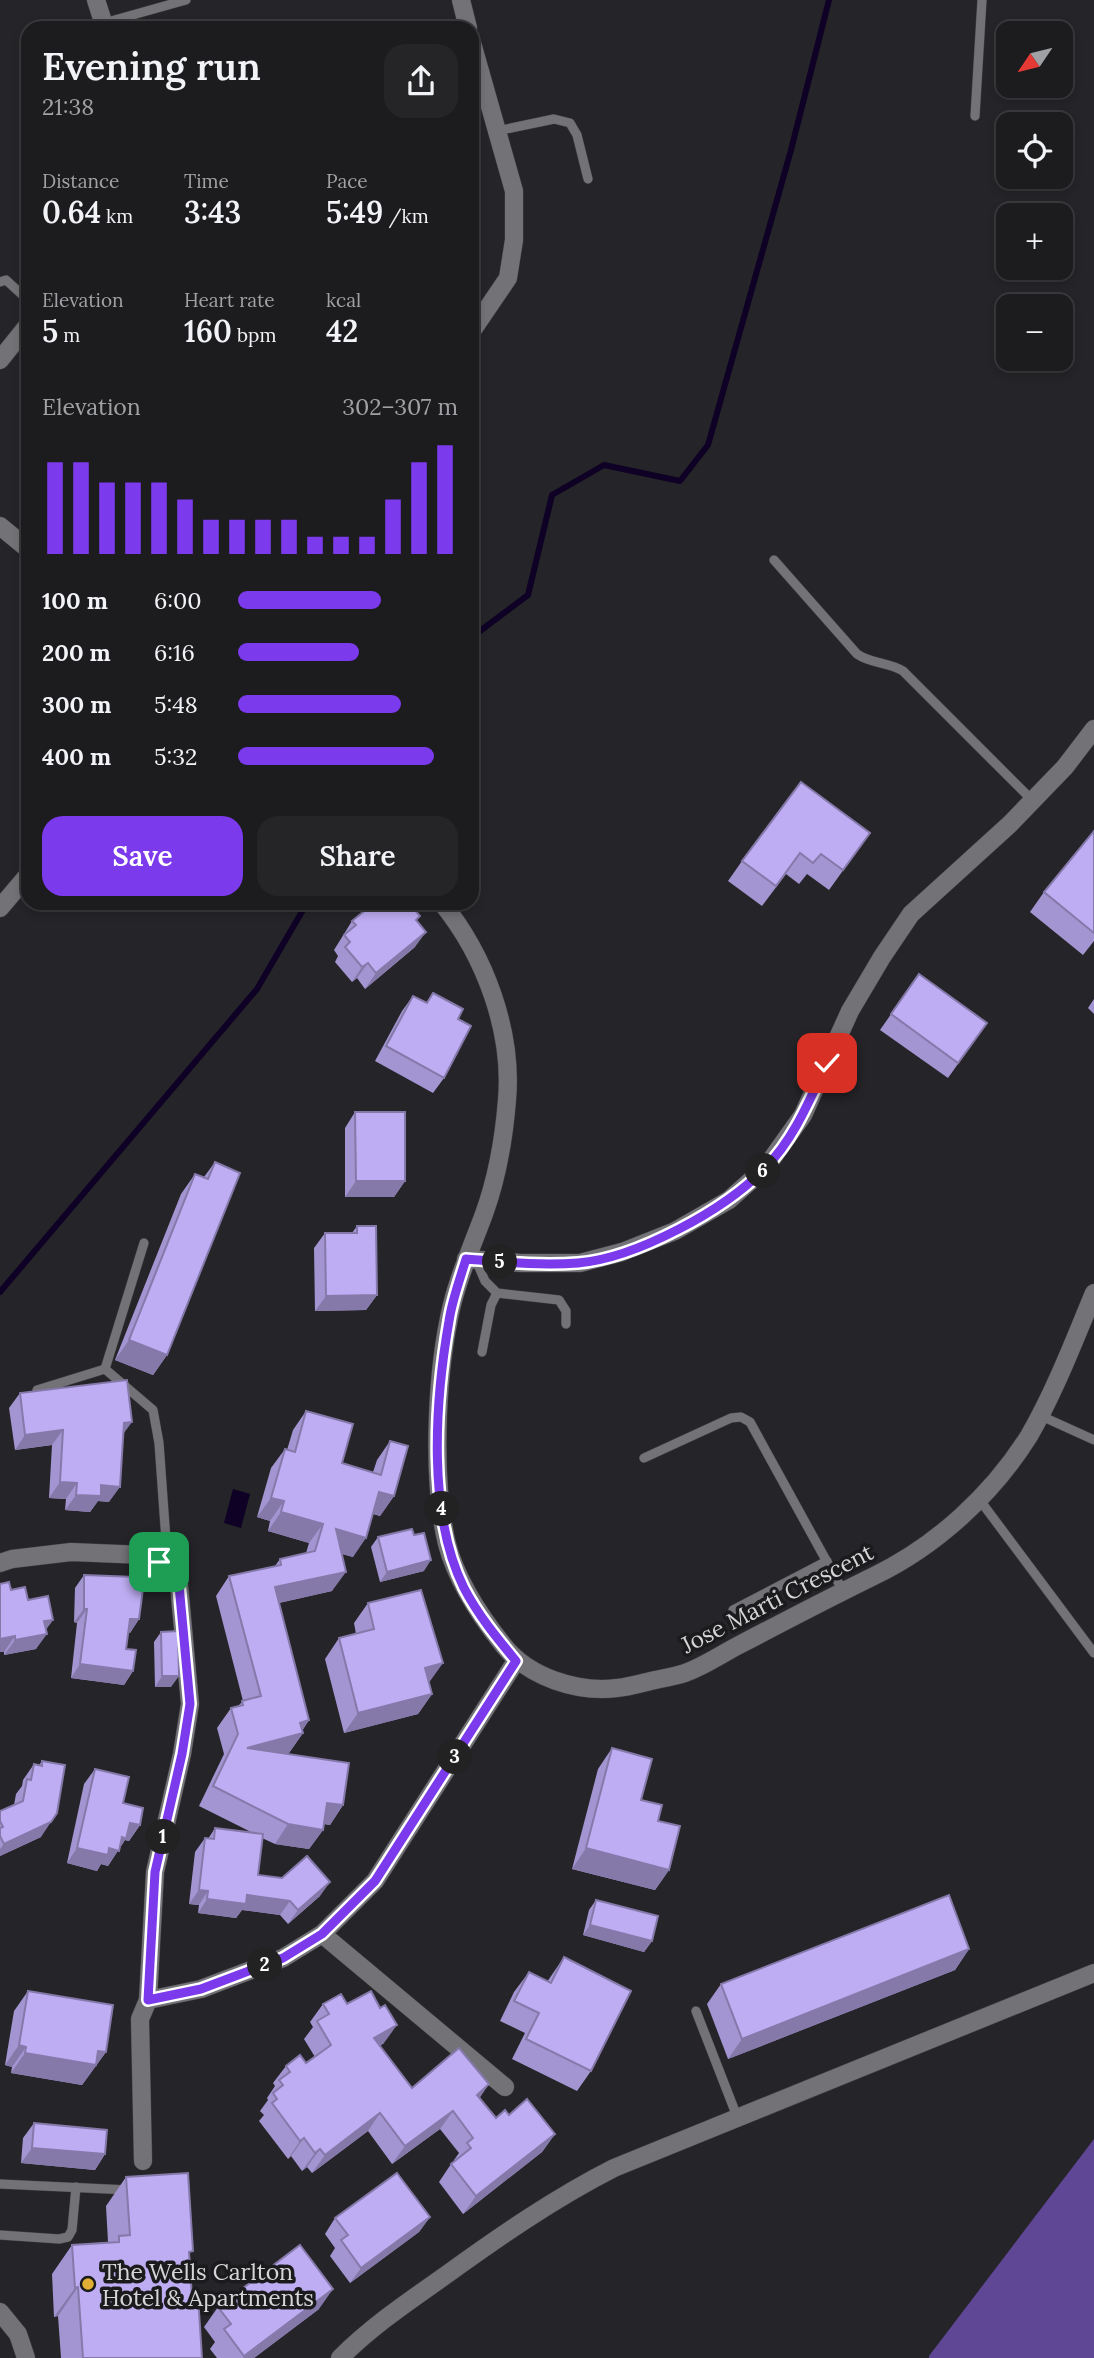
<!DOCTYPE html>
<html lang="en">
<head>
<meta charset="utf-8">
<style>
	:root { --surface:#1c1b1e; --page:#252427; --text:#f1f3f6; --muted:#a0a1a4; --line:#3a393c; --accent:#7c3aed }
	body { margin:0; font-family:Lora,serif; background:var(--page); color:var(--text); height:100vh; display:flex; flex-direction:column; font-size:26px; white-space:nowrap }
	* { box-sizing:border-box; margin:0 }
	p { font-size:23px; color:var(--muted) }
	.icon { flex:none; width:38px; height:38px; fill:none; stroke:currentColor; stroke-width:2; stroke-linecap:round; stroke-linejoin:round }
	.map { position:relative; flex:1; overflow:hidden }
	.panel { position:absolute; left:21px; top:21px; width:458px; height:889px; display:flex; flex-direction:column; background:var(--surface); border-radius:21px; box-shadow:0 4px 10px #0003,0 0 0 2px var(--line) }
	.panel>* { flex:none }
	.needle { width:46px; rotate:235deg }
	.controls { position:absolute; left:996px; top:21px; display:grid; gap:14px }
	.controls a { display:grid; place-items:center; width:77px; height:77px; border-radius:14px; background:var(--surface); box-shadow:0 4px 10px #0003,0 0 0 2px var(--line); font-size:35px }
	.pin { position:absolute; display:grid; place-items:center; width:60px; height:60px; color:#fff; margin:-30px; border-radius:14px; box-shadow:0 4px 10px #0006 }
	.km { position:absolute; width:35px; height:35px; margin:-18px; border-radius:50%; background:#222; color:#fff; font-size:19px; line-height:35px; text-align:center }
	.round { display:grid; place-items:center; flex:none; width:74px; height:74px; border-radius:21px; background:var(--page) }
	.overview { display:flex; align-items:center; justify-content:space-between; height:119px; padding:0 21px }
	h1 { font-size:38px; font-weight:600; line-height:52px }
	.figures { display:grid; grid-template-columns:repeat(3,1fr); gap:10px; height:119px; padding:7px 21px }
	.figures div { display:grid; align-content:center }
	.figures b { font-size:30px; font-weight:600 }
	.figures small { font-size:19px; font-weight:400 }
	.figures p { font-size:19px }
	.chart { height:196px; padding:14px 21px }
	.chart p { display:flex; justify-content:space-between }
	.chart svg { width:100%; height:126px; margin-top:7px; stroke:var(--accent); stroke-width:6 }
	.action { display:flex; gap:14px; margin-top:auto; padding:14px 21px }
	.action a { flex:1; height:80px; border-radius:21px; background:var(--accent); color:#fff; font-size:28px; font-weight:600; line-height:80px; text-align:center }
	.action a+a { background:var(--page); color:var(--text) }
	ul { padding:0 21px; list-style:none; font-size:23px }
	li { display:grid; grid-template-columns:112px 84px 1fr; align-items:center; height:52px }
	li i { height:18px; border-radius:9px; background:var(--accent) }
	.map>svg:first-child { display:block }
</style>
</head>
<body>
<div class="map">
<svg width="1094" height="2358" viewBox="0 0 1094 2358">
	<rect width="100%" height="100%" fill="#252428"/>
	<path fill="#5f4796" d="M1094,2139V2358H929V2356Z"/>
	<path fill="#0e0125" d="M233,1489L250,1494L241,1528L224,1523Z"/>
	<g fill="none" stroke-linecap="round" stroke-linejoin="round">
		<g stroke="#0e0125" stroke-width="6">
			<path d="M472,637L528,595L552,495L604,465L680,481L708,445L791,150L829,0"/>
			<path d="M0,1292L257,989L307,903"/>
		</g>
		<defs>
			<g id="service">
				<path d="M104,23L186,0"/>
				<path d="M975,116L982,0"/>
				<path d="M497,131L554,119L570,123L577,135L588,179"/>
				<path d="M0,282L6,280L28,300"/>
				<path d="M774,560L857,654C871,664 889,662 903,671L1032,800"/>
				<path d="M144,1243L105,1369L153,1410L159,1443L168,1568"/>
				<path d="M476,1260L485,1281L497,1293L559,1300L566,1311V1324"/>
				<path d="M482,1352L491,1305L497,1293"/>
				<path d="M37,1390L105,1369"/>
				<path d="M1039,1415L1094,1440"/>
				<path d="M644,1458L731,1418L741,1417L750,1422L843,1591"/>
				<path d="M979,1499L1094,1653"/>
				<path d="M733,1610L827,1561"/>
				<path d="M696,2011L738,2119"/>
				<path d="M0,2184L129,2190"/>
				<path d="M0,2235L59,2239L68,2237L72,2230L76,2187"/>
			</g>
			<g id="minor">
				<path d="M96,0L105,28"/>
				<path d="M461,0L468,28"/>
				<path d="M472,43L514,191V240L508,278L472,331"/>
				<path d="M0,360L28,325"/>
				<path d="M0,526L28,549"/>
				<path d="M442,903C485,956 513,1031 507,1100C504,1138 497,1178 484,1214C471,1249 456,1282 449,1318C436,1382 432,1482 447,1544C457,1582 480,1616 504,1646C529,1677 577,1693 617,1688C629,1687 642,1683 655,1680C665,1678 676,1676 685,1673C705,1666 723,1653 741,1644C785,1621 829,1598 874,1576C936,1546 992,1495 1029,1436C1055,1391 1074,1341 1094,1293"/>
				<path d="M0,908L28,875"/>
				<path d="M466,1259L521,1263H580L622,1252L675,1231L729,1200L766,1167L803,1115L850,1011L882,957L911,914L1010,824L1065,767L1094,729"/>
				<path d="M0,1563L12,1559L71,1552L144,1555L159,1562L179,1585L190,1704L182,1754L155,1872L148,2000L140,2019L143,2161"/>
				<path d="M322,1934L505,2087"/>
				<path d="M148,2000L201,1989L283,1958L322,1934L375,1881L516,1661"/>
				<path d="M0,2312L18,2334L26,2358"/>
				<path d="M340,2358C373,2325 408,2302 446,2275C500,2236 555,2198 614,2168L1094,1973"/>
			</g>
		</defs>
		<use href="#service" stroke="#424144" stroke-width="10"/>
		<use href="#minor" stroke="#424144" stroke-width="19"/>
		<use href="#service" stroke="#737276" stroke-width="9"/>
		<use href="#minor" stroke="#737276" stroke-width="18"/>
	</g>
	<g fill="#a395d1">
		<path d="M1094,831V941L1083,955L1030,912L1044,892Z"/>
		<path d="M870,833L829,890L807,874L799,884L786,874L762,906L728,881L742,861Z"/>
		<path d="M390,909L417,921L415,947L365,989L357,978L352,982L335,962L338,956L334,950L352,921Z"/>
		<path d="M919,974L987,1023L948,1078L880,1030Z"/>
		<path d="M433,993L458,1019L444,1078L433,1093L375,1061L402,1011L413,996L426,1003Z"/>
		<path d="M1094,999V1014L1088,1008Z"/>
		<path d="M355,1112L405,1181L394,1197H345V1128Z"/>
		<path d="M215,1162L167,1355L153,1375L115,1360L181,1194L195,1174L204,1177Z"/>
		<path d="M357,1226L377,1295L366,1310L315,1311L314,1248L325,1233H352Z"/>
		<path d="M20,1393L123,1435L109,1502L98,1501L90,1512L65,1510L66,1499L49,1498L52,1445L15,1450L9,1408Z"/>
		<path d="M306,1411L342,1463L373,1472L377,1460L390,1441L394,1496L380,1516L373,1514L353,1557L342,1554L332,1591L279,1603L309,1720L302,1731L303,1733L289,1753L286,1754L343,1805L330,1825L324,1824L323,1830L309,1849L275,1844L262,1838L258,1875L320,1896L288,1924L280,1915L242,1910L236,1918L198,1913L199,1905L189,1904L195,1852L205,1838L208,1839L215,1828L253,1833L199,1806L224,1754L217,1728L231,1708L238,1706L243,1701L216,1596L229,1576L275,1566L280,1559L306,1553L309,1543L268,1531L270,1521L257,1517L271,1468L285,1449L287,1450L293,1430Z"/>
		<path d="M378,1537L424,1571L380,1582L371,1547Z"/>
		<path d="M84,1575L135,1589L139,1619L130,1633H128L126,1649L133,1671L124,1685L71,1678L77,1623L74,1622L75,1588Z"/>
		<path d="M11,1590L28,1600L53,1620L46,1629L36,1649L4,1655V1652Z"/>
		<path d="M368,1603L429,1683L432,1694L418,1714L344,1733L325,1659L339,1638L356,1634L354,1623Z"/>
		<path d="M161,1632L171,1687H155L154,1642Z"/>
		<path d="M612,1748L641,1800L658,1821L669,1870L655,1890L572,1869L598,1769Z"/>
		<path d="M42,1761L41,1837L0,1856V1811L14,1805L16,1794L22,1786L23,1780L34,1764L39,1765Z"/>
		<path d="M95,1769L140,1825L129,1841L125,1840L108,1866L101,1864L97,1871L67,1863L84,1784Z"/>
		<path d="M596,1900L652,1941L644,1952L583,1935L589,1910Z"/>
		<path d="M969,1949L955,1970L728,2059L707,2004L721,1984Z"/>
		<path d="M564,1957L591,2071L577,2091L512,2059L525,2033L500,2021L514,1992L529,1972L547,1982Z"/>
		<path d="M28,1991L106,2052L82,2085L11,2073L12,2067L5,2065L14,2011Z"/>
		<path d="M323,2004H347L384,2043L380,2046L412,2088L479,2098L496,2118L509,2115L555,2134L542,2152L463,2214L439,2182L451,2164L455,2161L454,2160L459,2153L440,2129L392,2164L368,2131L312,2173L307,2167L302,2171L291,2156L288,2159L259,2121L264,2115L260,2111L268,2100L267,2098L275,2086L273,2083L286,2066L306,2063L315,2057L304,2039L313,2027L310,2022Z"/>
		<path d="M34,2123L105,2154L95,2170L21,2163L23,2138Z"/>
		<path d="M126,2177L190,2257L192,2297L202,2358H61L58,2316L54,2317L52,2274L72,2245L108,2242L106,2206Z"/>
		<path d="M430,2217L419,2232L350,2283L330,2256L335,2248L325,2234L335,2218Z"/>
		<path d="M218,2307L319,2309L254,2358H217L210,2349L215,2342L204,2327Z"/>
	</g>
	<g fill="#8579aa">
		<path d="M426,932L415,947L365,989L376,973Z"/>
		<path d="M368,963L357,978L352,982L362,967Z"/>
		<path d="M356,1181H405L394,1197H345Z"/>
		<path d="M377,1295L366,1310L315,1311L326,1296Z"/>
		<path d="M129,1340L167,1355L153,1375L115,1360Z"/>
		<path d="M132,1422L121,1437L124,1423Z"/>
		<path d="M63,1430L52,1445L15,1450L25,1435Z"/>
		<path d="M60,1482L77,1483L66,1499L49,1498Z"/>
		<path d="M101,1485L120,1487L109,1502L98,1501L90,1512L65,1510L76,1495Z"/>
		<path d="M379,1492L394,1496L380,1516L366,1511Z"/>
		<path d="M271,1498L284,1501L270,1521L257,1517Z"/>
		<path d="M281,1512L323,1524L309,1543L268,1531Z"/>
		<path d="M336,1529L366,1538L353,1557L322,1548Z"/>
		<path d="M431,1560L424,1571L380,1582L387,1572Z"/>
		<path d="M346,1572L332,1591L261,1607L275,1587Z"/>
		<path d="M84,1609H87L77,1623L74,1622Z"/>
		<path d="M130,1619H139L130,1633L120,1632Z"/>
		<path d="M53,1620L42,1635L47,1634L36,1649L4,1655L15,1640L44,1621Z"/>
		<path d="M15,1636L4,1652H0V1639Z"/>
		<path d="M443,1663L428,1684L425,1668Z"/>
		<path d="M80,1664L133,1671L124,1685L71,1678Z"/>
		<path d="M162,1676H179L171,1687H155Z"/>
		<path d="M432,1694L418,1714L344,1733L358,1713Z"/>
		<path d="M309,1720L300,1734L303,1733L289,1753L233,1767L247,1748L300,1723Z"/>
		<path d="M327,1803L343,1805L330,1825L313,1822Z"/>
		<path d="M51,1822L41,1837L0,1856V1849L4,1844Z"/>
		<path d="M130,1823L140,1825L129,1841L125,1840L108,1866L101,1864L97,1871L67,1863L77,1848Z"/>
		<path d="M288,1824L323,1830L309,1849L275,1844Z"/>
		<path d="M586,1848L669,1870L655,1890L572,1869Z"/>
		<path d="M330,1882L320,1896L288,1924L298,1910Z"/>
		<path d="M199,1890L208,1891L199,1905L189,1904Z"/>
		<path d="M247,1895L290,1901L280,1915L242,1910L236,1918L198,1913L207,1899Z"/>
		<path d="M590,1925L652,1941L644,1952L583,1935Z"/>
		<path d="M969,1949L955,1970L728,2059L742,2039Z"/>
		<path d="M397,2025L384,2043L362,2056L374,2038Z"/>
		<path d="M19,2045L26,2047L12,2067L5,2065Z"/>
		<path d="M98,2051L106,2052L82,2085L11,2073L25,2053Z"/>
		<path d="M489,2084L477,2102V2095Z"/>
		<path d="M453,2111L440,2129L392,2164L405,2146Z"/>
		<path d="M380,2113L368,2131L312,2173L325,2155Z"/>
		<path d="M555,2134L542,2152L463,2214L476,2196Z"/>
		<path d="M304,2138L291,2156L288,2159L300,2141Z"/>
		<path d="M32,2148L105,2154L95,2170L21,2163Z"/>
		<path d="M320,2149L307,2167L302,2171L315,2153Z"/>
		<path d="M430,2217L419,2232L350,2283L361,2268Z"/>
		<path d="M78,2287L58,2316L54,2317L75,2288Z"/>
		<path d="M333,2289L319,2309L254,2358H243Z"/>
	</g>
	<g fill="#beadf3" stroke="#8579aa" stroke-width="2">
		<path d="M801,782L870,833L843,870L821,854L813,863L800,853L776,886L742,861Z"/>
		<path d="M1094,831V933L1044,892Z"/>
		<path d="M374,903H385L390,909L397,903H409L420,916L416,920L426,932L376,973L368,963L362,967L345,947L350,942L344,935L356,925L352,921Z"/>
		<path d="M919,974L987,1023L958,1063L891,1014Z"/>
		<path d="M433,993L463,1009L458,1019L471,1026L444,1078L386,1046L413,996L427,1003Z"/>
		<path d="M355,1112H405V1181H356Z"/>
		<path d="M215,1162L240,1173L167,1355L129,1340L195,1174L208,1179Z"/>
		<path d="M357,1226H376L377,1295L326,1296L325,1233H357Z"/>
		<path d="M127,1380L132,1422L124,1423L120,1487L101,1485V1496L76,1495L77,1483L60,1482L63,1430L25,1435L20,1393Z"/>
		<path d="M306,1411L353,1424L342,1463L381,1475L390,1441L408,1446L394,1496L379,1492L366,1538L336,1529L346,1572L275,1587L309,1720L300,1723L303,1733L247,1748L349,1763L343,1805L327,1803L323,1830L288,1824L213,1786L238,1734L231,1708L243,1705L242,1701L261,1696L229,1576L281,1565L280,1559L315,1551L323,1524L281,1512L284,1501L271,1498L285,1449L295,1452Z"/>
		<path d="M412,1529L414,1535L424,1533L431,1560L387,1572L378,1537Z"/>
		<path d="M84,1575L135,1577V1589H143L139,1619H130L126,1649L136,1650L133,1671L80,1664L87,1609H84Z"/>
		<path d="M9,1582L11,1590L25,1587L28,1600L48,1596L53,1620L44,1621L47,1634L15,1640V1636L0,1639V1584Z"/>
		<path d="M421,1590L443,1663L425,1668L432,1694L358,1713L339,1638L374,1629L368,1603Z"/>
		<path d="M178,1631L179,1676H162L161,1632Z"/>
		<path d="M612,1748L652,1759L641,1800L662,1805L658,1821L680,1826L669,1870L586,1848Z"/>
		<path d="M42,1761L65,1765L57,1813L51,1822L4,1844L0,1836V1828L3,1827L0,1821V1811L23,1801L27,1779L31,1780L34,1764L42,1766Z"/>
		<path d="M95,1769L129,1777L123,1803L143,1808L140,1825L130,1823L126,1839L122,1837L119,1851L109,1848L108,1855L77,1848Z"/>
		<path d="M215,1828L263,1834L258,1875L282,1878L307,1856L330,1882L298,1910L290,1901L247,1895L246,1904L207,1899L208,1891L199,1890L205,1838L214,1839Z"/>
		<path d="M949,1895L969,1949L742,2039L721,1984Z"/>
		<path d="M596,1900L658,1916L652,1941L590,1925Z"/>
		<path d="M564,1957L631,1991L591,2071L526,2039L539,2013L514,2001L529,1972L551,1983Z"/>
		<path d="M28,1991L113,2005L106,2052L98,2051L96,2065L25,2053L26,2047L19,2045Z"/>
		<path d="M371,1991L380,2008L385,2005L397,2025L374,2038L412,2088L459,2048L489,2084L477,2095L496,2118L505,2110L509,2115L527,2099L555,2134L476,2196L451,2164L471,2148L467,2143L473,2138L453,2111L405,2146L380,2113L325,2155L320,2149L315,2153L304,2138L300,2141L272,2103L277,2099L273,2093L283,2085L279,2080L290,2072L286,2066L300,2055L306,2063L331,2045L317,2021L329,2014L323,2004L341,1994L347,2004Z"/>
		<path d="M34,2123L107,2130L105,2154L32,2148Z"/>
		<path d="M188,2173L193,2251L189,2252L192,2297L198,2296L202,2358H83L78,2287L75,2288L72,2245L119,2242V2236L130,2235L126,2177Z"/>
		<path d="M397,2173L430,2217L361,2268L341,2240L348,2235L335,2218Z"/>
		<path d="M300,2245L333,2289L244,2356L224,2329L231,2324L218,2307Z"/>
	</g>
	<g fill="none" stroke-linecap="round" stroke-linejoin="round">
		<defs>
			<path id="route" d="M159,1562L179,1585L190,1704L182,1754L155,1872L148,2000L201,1989L283,1958L322,1934L375,1881L516,1661C497,1638 478,1615 464,1588C427,1514 435,1401 449,1321C452,1300 460,1279 466,1259C503,1262 541,1266 578,1263C636,1258 725,1210 765,1168C794,1139 810,1099 827,1063"/>
		</defs>
		<use href="#route" stroke="#fff" stroke-width="14"/>
		<use href="#route" stroke="#7c3aed" stroke-width="9"/>
	</g>
	<circle fill="#e1af34" stroke="#1b1b1e" stroke-width="2.5" cx="88" cy="2284" r="7"/>
	<g text-anchor="middle" dominant-baseline="central" stroke-width="7" stroke-linejoin="round" paint-order="stroke">
		<g font-size="23" fill="#d5d5d7" stroke="#1b1b1e">
			<text transform="translate(777 1598) rotate(-27)">Jose Marti Crescent</text>
		</g>
		<g font-size="23" fill="#d5d5d7" stroke="#1b1b1e" text-anchor="start">
			<text x="102" y="2271">The Wells Carlton<tspan x="102" dy="26">Hotel &amp; Apartments</tspan></text>
		</g>
	</g>
</svg>
<div class="controls">
<a><svg class="needle" viewBox="-14 -14 28 28"><path d="M0-13l5 13h-10z" fill="#e53935"/><path d="M0 13l5-13h-10z" fill="#a0a1a4"/></svg></a>
<a><svg class="icon" aria-label="locate" viewBox="0 0 24 24"><circle cx="12" cy="12" r="6"/><path d="M12 2v4M12 18v4M2 12h4M18 12h4"/></svg></a>
<a>+</a>
<a>−</a>
</div>
<div class="pin" style="left:159px;top:1562px;background:#1e9e55"><svg class="icon" aria-label="arrive" viewBox="0 0 24 24"><path d="M6 21V4h12l-3 4 3 4H6"/></svg></div>
<div class="pin" style="left:827px;top:1063px;background:#d93025"><svg class="icon" aria-label="check" viewBox="0 0 24 24"><path d="M5 12l5 5 9-10"/></svg></div>
<b class="km" style="left:163px;top:1837px">1</b>
<b class="km" style="left:265px;top:1965px">2</b>
<b class="km" style="left:455px;top:1757px">3</b>
<b class="km" style="left:442px;top:1509px">4</b>
<b class="km" style="left:500px;top:1262px">5</b>
<b class="km" style="left:763px;top:1171px">6</b>
<section class="panel">
<div class="overview"><div><h1>Evening run</h1><p>21:38</p></div><a class="round"><svg class="icon" aria-label="share" viewBox="0 0 24 24"><path d="M12 15V3M7 8l5-5 5 5M5 13v7h14v-7"/></svg></a></div>
<div class="figures">
<div><p>Distance</p><b>0.64<small> km</small></b></div>
<div><p>Time</p><b>3:43</b></div>
<div><p>Pace</p><b>5:49<small> /km</small></b></div>
</div>
<div class="figures">
<div><p>Elevation</p><b>5<small> m</small></b></div>
<div><p>Heart rate</p><b>160<small> bpm</small></b></div>
<div><p>kcal</p><b>42</b></div>
</div>
<div class="chart"><p><span>Elevation</span>302–307 m</p>
<svg viewBox="0 0 160 44" preserveAspectRatio="none"><path d="M5 44V12M15 44V12M25 44V19M35 44V19M45 44V19M55 44V25M65 44V32M75 44V32M85 44V32M95 44V32M105 44V38M115 44V38M125 44V38M135 44V25M145 44V12M155 44V6"/></svg>
</div>
<ul>
<li><b>100 m</b>6:00<i style="width:65%"></i></li>
<li><b>200 m</b>6:16<i style="width:55%"></i></li>
<li><b>300 m</b>5:48<i style="width:74%"></i></li>
<li><b>400 m</b>5:32<i style="width:89%"></i></li>
</ul>
<div class="action"><a>Save</a><a>Share</a></div>
</section>
</div>
</body>
</html>
